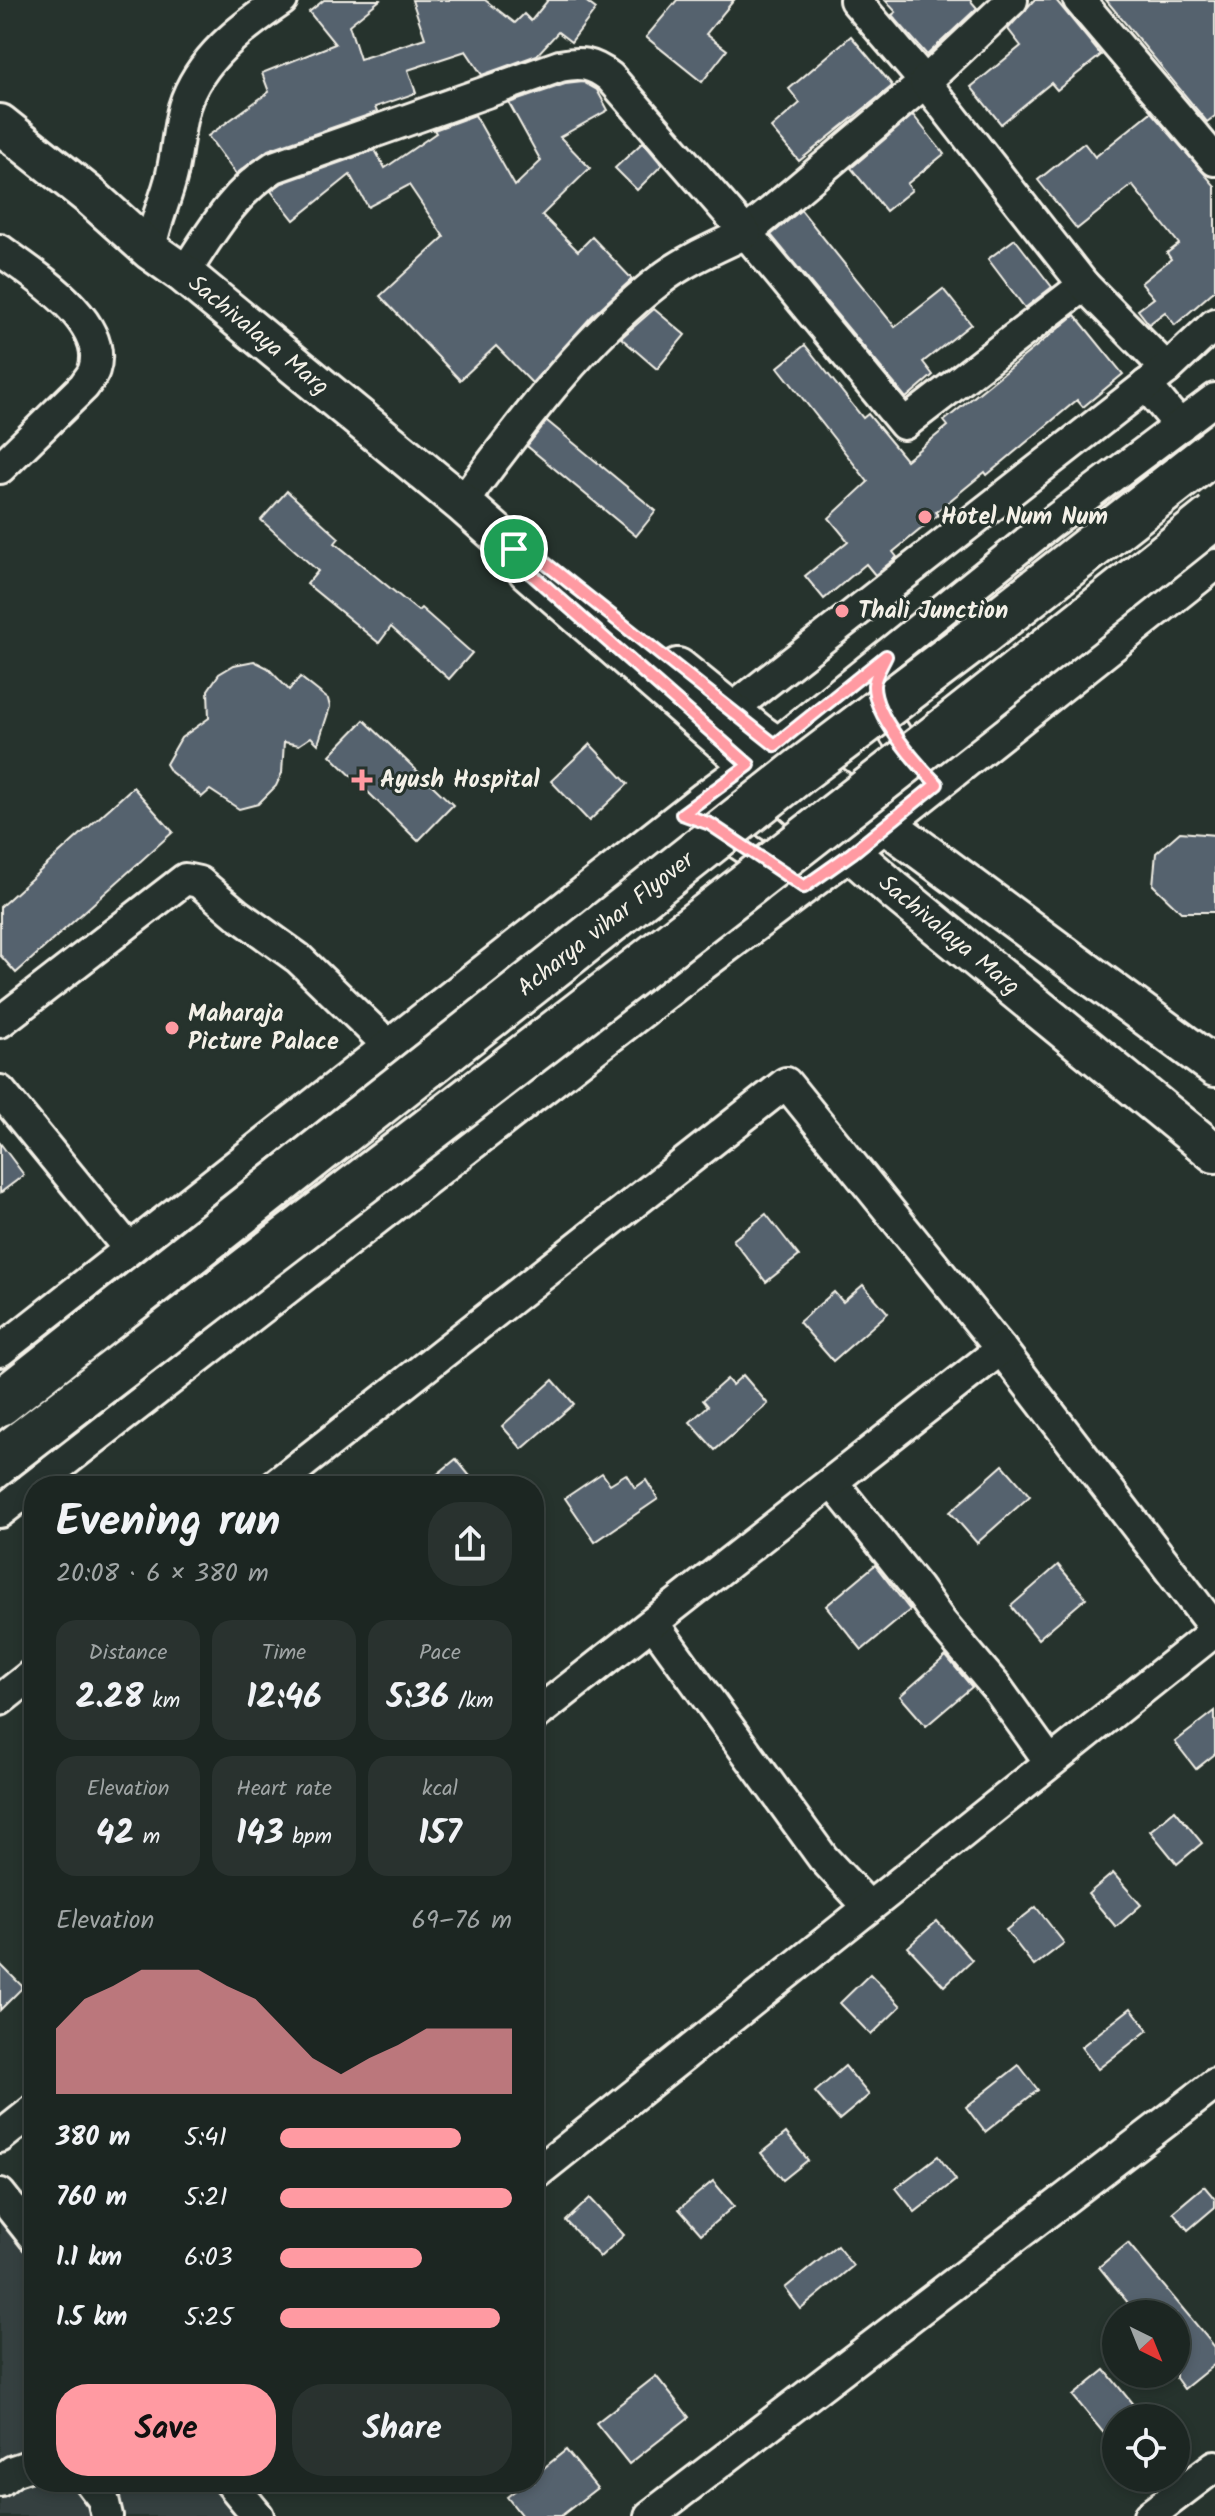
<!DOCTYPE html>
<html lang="en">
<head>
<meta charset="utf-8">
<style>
	:root { --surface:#1c2622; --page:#29322f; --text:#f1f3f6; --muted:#a0a5a5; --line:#3a4340; --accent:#ff9aa2 }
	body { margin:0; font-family:Kalam,sans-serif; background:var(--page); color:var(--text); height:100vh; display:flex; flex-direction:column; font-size:30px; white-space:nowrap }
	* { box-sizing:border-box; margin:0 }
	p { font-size:26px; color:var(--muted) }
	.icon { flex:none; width:44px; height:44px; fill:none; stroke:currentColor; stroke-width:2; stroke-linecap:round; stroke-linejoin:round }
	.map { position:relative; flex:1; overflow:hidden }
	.details { position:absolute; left:24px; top:1476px; width:520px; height:1016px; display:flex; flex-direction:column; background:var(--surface); border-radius:32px; box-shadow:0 4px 12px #0003,0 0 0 2px var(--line) }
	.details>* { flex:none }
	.needle { width:52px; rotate:137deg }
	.tools { position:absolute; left:1102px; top:2300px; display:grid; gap:16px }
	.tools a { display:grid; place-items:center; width:88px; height:88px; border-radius:50%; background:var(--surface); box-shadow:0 4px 12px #0003,0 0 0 2px var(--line); font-size:40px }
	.pin { position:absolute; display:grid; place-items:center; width:68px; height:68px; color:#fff; margin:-34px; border:4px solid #fff; border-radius:50%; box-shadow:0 2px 8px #0007 }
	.round { display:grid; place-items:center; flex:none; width:84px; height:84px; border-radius:32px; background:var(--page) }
	.summary { display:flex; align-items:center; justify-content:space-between; height:136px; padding:0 32px }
	h1 { font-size:44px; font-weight:600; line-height:60px }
	.figures { display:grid; grid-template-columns:repeat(3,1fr); gap:12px; height:136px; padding:8px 32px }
	.figures div { display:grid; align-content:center; border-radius:20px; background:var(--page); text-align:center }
	.figures b { font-size:34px; font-weight:600 }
	.figures small { font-size:22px; font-weight:400 }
	.figures p { font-size:22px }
	.chart { height:224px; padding:16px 32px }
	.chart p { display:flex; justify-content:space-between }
	.chart svg { width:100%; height:144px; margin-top:8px; fill:var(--accent); opacity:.7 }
	.button { display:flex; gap:16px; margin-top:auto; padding:16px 32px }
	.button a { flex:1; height:92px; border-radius:32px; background:var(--accent); color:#111; font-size:32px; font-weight:600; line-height:92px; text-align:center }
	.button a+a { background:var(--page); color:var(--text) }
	ul { padding:0 32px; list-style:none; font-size:26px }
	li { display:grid; grid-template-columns:128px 96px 1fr; align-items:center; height:60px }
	li i { height:20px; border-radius:10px; background:var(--accent) }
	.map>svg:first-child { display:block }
</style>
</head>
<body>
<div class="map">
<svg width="1215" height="2516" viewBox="0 0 1215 2516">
	<rect width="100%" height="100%" fill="#26332d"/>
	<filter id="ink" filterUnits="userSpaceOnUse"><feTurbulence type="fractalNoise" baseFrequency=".0125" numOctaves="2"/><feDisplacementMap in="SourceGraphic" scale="16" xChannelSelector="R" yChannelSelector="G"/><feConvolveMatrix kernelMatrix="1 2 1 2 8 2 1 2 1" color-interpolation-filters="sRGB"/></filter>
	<g filter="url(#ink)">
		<path fill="#344140" d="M0,2186L34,2228V2482H241L269,2516H0Z"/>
		<g fill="#55626e" stroke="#f4f1e8" stroke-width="2">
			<path d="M324,0H380L349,25L360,59L425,38L412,0H485L515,23L524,14L531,21L548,0H584L596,9L571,42L558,32L537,55L482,75L466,51L408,70L416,93L375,107L377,112L268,150L236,174L208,136L269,92L262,73L335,44L309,12Z"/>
			<path d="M677,0H734L706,34L727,50L702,82L646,37Z"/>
			<path d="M885,0H970L977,8L927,55L892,15L896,12Z"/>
			<path d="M1034,0H1056L1101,55L1057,90L1051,83L1001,124L971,87L1021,46L1008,29Z"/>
			<path d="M1106,0H1215V116L1207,122Z"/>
			<path d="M851,36L892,85L891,87L799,161L771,128L800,103L789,89Z"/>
			<path d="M583,82L597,90L608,110L560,137L590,168L542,215L578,251L592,237L632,279L591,317L532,383L496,346L460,380L380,296L444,237L409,185L368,207L350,175L294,220L271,191L282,183L375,150L385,168L436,133L434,130L475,115L515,186L541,161L509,103L565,84Z"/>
			<path d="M1151,112L1215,186V290L1175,325L1165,312L1149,324L1138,310L1154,298L1141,283L1171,259L1167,253L1179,244L1132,185L1077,229L1038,180L1084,143L1095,157Z"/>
			<path d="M913,115L944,154L907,184L912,190L886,211L851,168Z"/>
			<path d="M643,142L662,165L637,190L615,168Z"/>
			<path d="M801,210L895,327L943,289L971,324L923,362L933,375L906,398L771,235Z"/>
			<path d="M1015,239L1052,287L1025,308L988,259Z"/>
			<path d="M654,309L685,335L657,369L621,338Z"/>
			<path d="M1075,315L1123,374L1083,407L1077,400L987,475L985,472L936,512L938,515L893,552L897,557L875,575L866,564L824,599L805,576L848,541L829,518L868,482L778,367L805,345L863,418L868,414L906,460L948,426L944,421Z"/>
			<path d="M547,421L656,511L636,536L527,446Z"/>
			<path d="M287,491L339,538L335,543L418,611L421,608L472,653L449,679L391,627L379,643L307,584L318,571L261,520Z"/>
			<path d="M254,661L268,668L289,690L300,677L328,699L330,707L318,744L311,737L299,745L284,742L282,773L276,786L258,804L239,809L210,790L202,797L171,772L166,764L181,738L209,718L208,690L219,674L234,665Z"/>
			<path d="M364,720L453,805L418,841L330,755Z"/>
			<path d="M590,744L628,784L589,821L551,781Z"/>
			<path d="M133,787L173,832L16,973L0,955V907Z"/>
			<path d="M1180,832L1215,835V912H1181L1153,885L1156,853Z"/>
			<path d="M0,1143L24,1175L0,1193Z"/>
			<path d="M766,1214L799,1256L766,1282L733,1240Z"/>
			<path d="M863,1285L888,1313L833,1361L799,1322L834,1292L843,1302Z"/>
			<path d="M743,1375L768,1404L715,1450L690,1422L708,1406L703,1400L727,1379L732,1385Z"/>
			<path d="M553,1380L574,1404L522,1449L502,1426Z"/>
			<path d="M456,1459L478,1486H423Z"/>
			<path d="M1003,1465L1030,1496L977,1543L950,1512Z"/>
			<path d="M602,1473L610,1484L626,1474L635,1488L646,1480L658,1499L595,1542L565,1498Z"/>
			<path d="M875,1565L910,1610L862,1650L826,1606Z"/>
			<path d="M1058,1565L1086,1598L1038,1639L1011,1606Z"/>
			<path d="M946,1656L972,1687L926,1726L900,1696Z"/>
			<path d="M1215,1711V1754L1196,1769L1175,1742Z"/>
			<path d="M1175,1810L1202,1843L1177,1864L1150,1831Z"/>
			<path d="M1113,1873L1141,1905L1116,1927L1088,1894Z"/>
			<path d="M1036,1907L1064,1943L1034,1966L1006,1930Z"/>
			<path d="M937,1921L972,1960L944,1986L908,1947Z"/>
			<path d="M0,1964L23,1987L0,2010Z"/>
			<path d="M870,1974L901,2006L871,2035L840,2003Z"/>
			<path d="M1131,2008L1148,2030L1098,2069L1081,2047Z"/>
			<path d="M1019,2065L1038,2090L985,2132L966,2107Z"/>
			<path d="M845,2066L869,2095L839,2120L815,2092Z"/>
			<path d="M786,2133L808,2160L783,2180L761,2153Z"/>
			<path d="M938,2156L956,2180L915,2212L896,2188Z"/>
			<path d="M713,2181L734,2206L701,2234L679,2209Z"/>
			<path d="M1204,2186L1215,2199V2207L1188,2230L1173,2212Z"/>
			<path d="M590,2198L624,2235L600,2257L566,2221Z"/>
			<path d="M1128,2243L1215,2347V2364L1184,2389L1176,2378V2314H1137L1099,2267Z"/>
			<path d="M837,2246L853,2266L801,2309L785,2288Z"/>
			<path d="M1105,2370L1144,2418H1116V2448L1073,2396Z"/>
			<path d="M656,2376L689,2417L629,2464L596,2423Z"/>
			<path d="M566,2450L597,2488L561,2516H522L507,2497L526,2482H534V2476Z"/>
		</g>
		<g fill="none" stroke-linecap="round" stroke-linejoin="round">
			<defs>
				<g id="minor">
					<path d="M855,0L925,82L746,233L904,424L1084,285"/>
					<path d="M1012,0L925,82L1084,285L1167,369"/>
					<path d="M1079,0L1215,160"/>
					<path d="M0,250C32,274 110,321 94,370C92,376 87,381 84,386L0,468"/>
					<path d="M150,250C154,223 166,200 172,174C177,152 178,128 184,107C199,59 242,27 282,0"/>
					<path d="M184,274C210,234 233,193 274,167L560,66C581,62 592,63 610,77L746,233C717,247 685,260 660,280C581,341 521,424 462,503"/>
					<path d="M1146,385L1180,426"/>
					<path d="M876,694C884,721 905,751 924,771"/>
					<path d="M731,710L1167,369L1215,324"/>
					<path d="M707,823L787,875"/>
					<path d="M0,1022L185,879L199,882L238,915L298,958L388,1045"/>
					<path d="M0,1091L129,1249"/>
					<path d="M0,1351L704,797L775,745L1048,525L1215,399"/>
					<path d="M832,1482L917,1588L941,1622L997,1688L1050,1762"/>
					<path d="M274,1486L786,1083L1001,1349L1215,1629"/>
					<path d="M0,1512L695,971L852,853L1215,565"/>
					<path d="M653,1623L823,1858L869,1907"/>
					<path d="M0,1700L34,1673"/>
					<path d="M534,1716L1001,1349"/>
					<path d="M0,2137L34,2110"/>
					<path d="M534,2175L1215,1631"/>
					<path d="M0,2194L34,2237"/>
					<path d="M0,2481L13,2471L34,2464"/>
					<path d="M90,2482L103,2499L107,2516"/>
					<path d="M230,2482L258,2516"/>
					<path d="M650,2516L1215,2084"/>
					<path d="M1149,2516L1215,2466"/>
				</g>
				<g id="major">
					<path id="s1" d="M0,124L90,196L150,250L184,274L462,503L514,549L528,571L895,891L1215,1153"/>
					<path d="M678,668L758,733L886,824L1215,1067"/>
				</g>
			</defs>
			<use href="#minor" stroke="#f4f1e8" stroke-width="36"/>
			<use href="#major" stroke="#f4f1e8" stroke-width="44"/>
			<use href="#minor" stroke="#26332d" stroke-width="30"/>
			<use href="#major" stroke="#26332d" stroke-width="38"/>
			<defs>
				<g id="highway-bridge">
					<path id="s2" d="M0,1403L801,770L973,640L1215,450"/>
					<path d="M0,1460C406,1147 815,837 1215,516"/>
				</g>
			</defs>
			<use href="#highway-bridge" stroke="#f4f1e8" stroke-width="50" stroke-linecap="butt"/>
			<use href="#highway-bridge" stroke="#26332d" stroke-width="44"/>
		</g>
	</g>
	<g fill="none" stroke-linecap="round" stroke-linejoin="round" filter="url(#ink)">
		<defs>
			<path id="route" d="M514,549L535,555L775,745L886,656C882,665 875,675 874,685C873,715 917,764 937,784L852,853L804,887L710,824L682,814L749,765L528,571Z"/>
		</defs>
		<use href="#route" stroke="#fff" stroke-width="16"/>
		<use href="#route" stroke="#ff9aa2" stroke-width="10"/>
	</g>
	<g fill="#ff9aa2" stroke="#26332d" stroke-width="3">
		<circle cx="925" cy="517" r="8"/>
		<circle cx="842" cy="611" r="8"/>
		<path d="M358 768h8v8h8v8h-8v8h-8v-8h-8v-8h8z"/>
		<circle cx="172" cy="1028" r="8"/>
	</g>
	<g text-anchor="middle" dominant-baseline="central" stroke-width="6" stroke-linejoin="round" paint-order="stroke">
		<g font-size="24" fill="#f4f1e8" stroke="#26332d">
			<text stroke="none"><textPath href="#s1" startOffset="334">Sachivalaya Marg</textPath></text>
			<text stroke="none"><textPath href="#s2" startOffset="772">Acharya vihar Flyover</textPath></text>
			<text stroke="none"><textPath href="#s1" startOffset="1250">Sachivalaya Marg</textPath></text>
		</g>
		<g font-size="24" font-weight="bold" fill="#f4f1e8" stroke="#26332d" text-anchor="start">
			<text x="941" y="517">Hotel Num Num</text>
			<text x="858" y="611">Thali Junction</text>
			<text x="380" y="780">Ayush Hospital</text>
			<text x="188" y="1014">Maharaja<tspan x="188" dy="28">Picture Palace</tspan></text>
		</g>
	</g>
</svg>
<div class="tools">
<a><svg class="needle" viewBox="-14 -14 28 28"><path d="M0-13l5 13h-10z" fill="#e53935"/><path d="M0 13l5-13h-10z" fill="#a0a5a5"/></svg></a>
<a><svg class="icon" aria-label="locate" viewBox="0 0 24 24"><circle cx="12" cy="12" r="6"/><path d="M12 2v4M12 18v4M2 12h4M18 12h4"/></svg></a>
</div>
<div class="pin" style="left:514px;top:549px;background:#1e9e55"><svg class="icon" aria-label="arrive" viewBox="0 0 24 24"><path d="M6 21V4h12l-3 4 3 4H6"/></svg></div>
<section class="details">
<div class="summary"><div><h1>Evening run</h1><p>20:08 · 6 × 380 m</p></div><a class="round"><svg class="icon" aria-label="share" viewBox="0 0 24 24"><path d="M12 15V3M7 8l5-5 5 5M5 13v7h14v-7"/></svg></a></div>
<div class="figures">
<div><p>Distance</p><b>2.28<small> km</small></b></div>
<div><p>Time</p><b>12:46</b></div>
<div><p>Pace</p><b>5:36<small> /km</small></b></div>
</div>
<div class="figures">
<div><p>Elevation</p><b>42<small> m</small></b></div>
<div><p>Heart rate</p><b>143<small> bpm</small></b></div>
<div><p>kcal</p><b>157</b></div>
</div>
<div class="chart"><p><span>Elevation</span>69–76 m</p>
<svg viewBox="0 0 160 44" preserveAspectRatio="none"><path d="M0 44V24L10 15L20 11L30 6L40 6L50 6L60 11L70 15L80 24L90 33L100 38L110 33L120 29L130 24L140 24L150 24L160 24V44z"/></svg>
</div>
<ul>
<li><b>380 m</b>5:41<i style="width:78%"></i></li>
<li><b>760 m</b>5:21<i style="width:100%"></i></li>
<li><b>1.1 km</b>6:03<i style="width:61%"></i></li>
<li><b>1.5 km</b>5:25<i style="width:95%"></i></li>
</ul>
<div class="button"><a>Save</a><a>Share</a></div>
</section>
</div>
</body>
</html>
